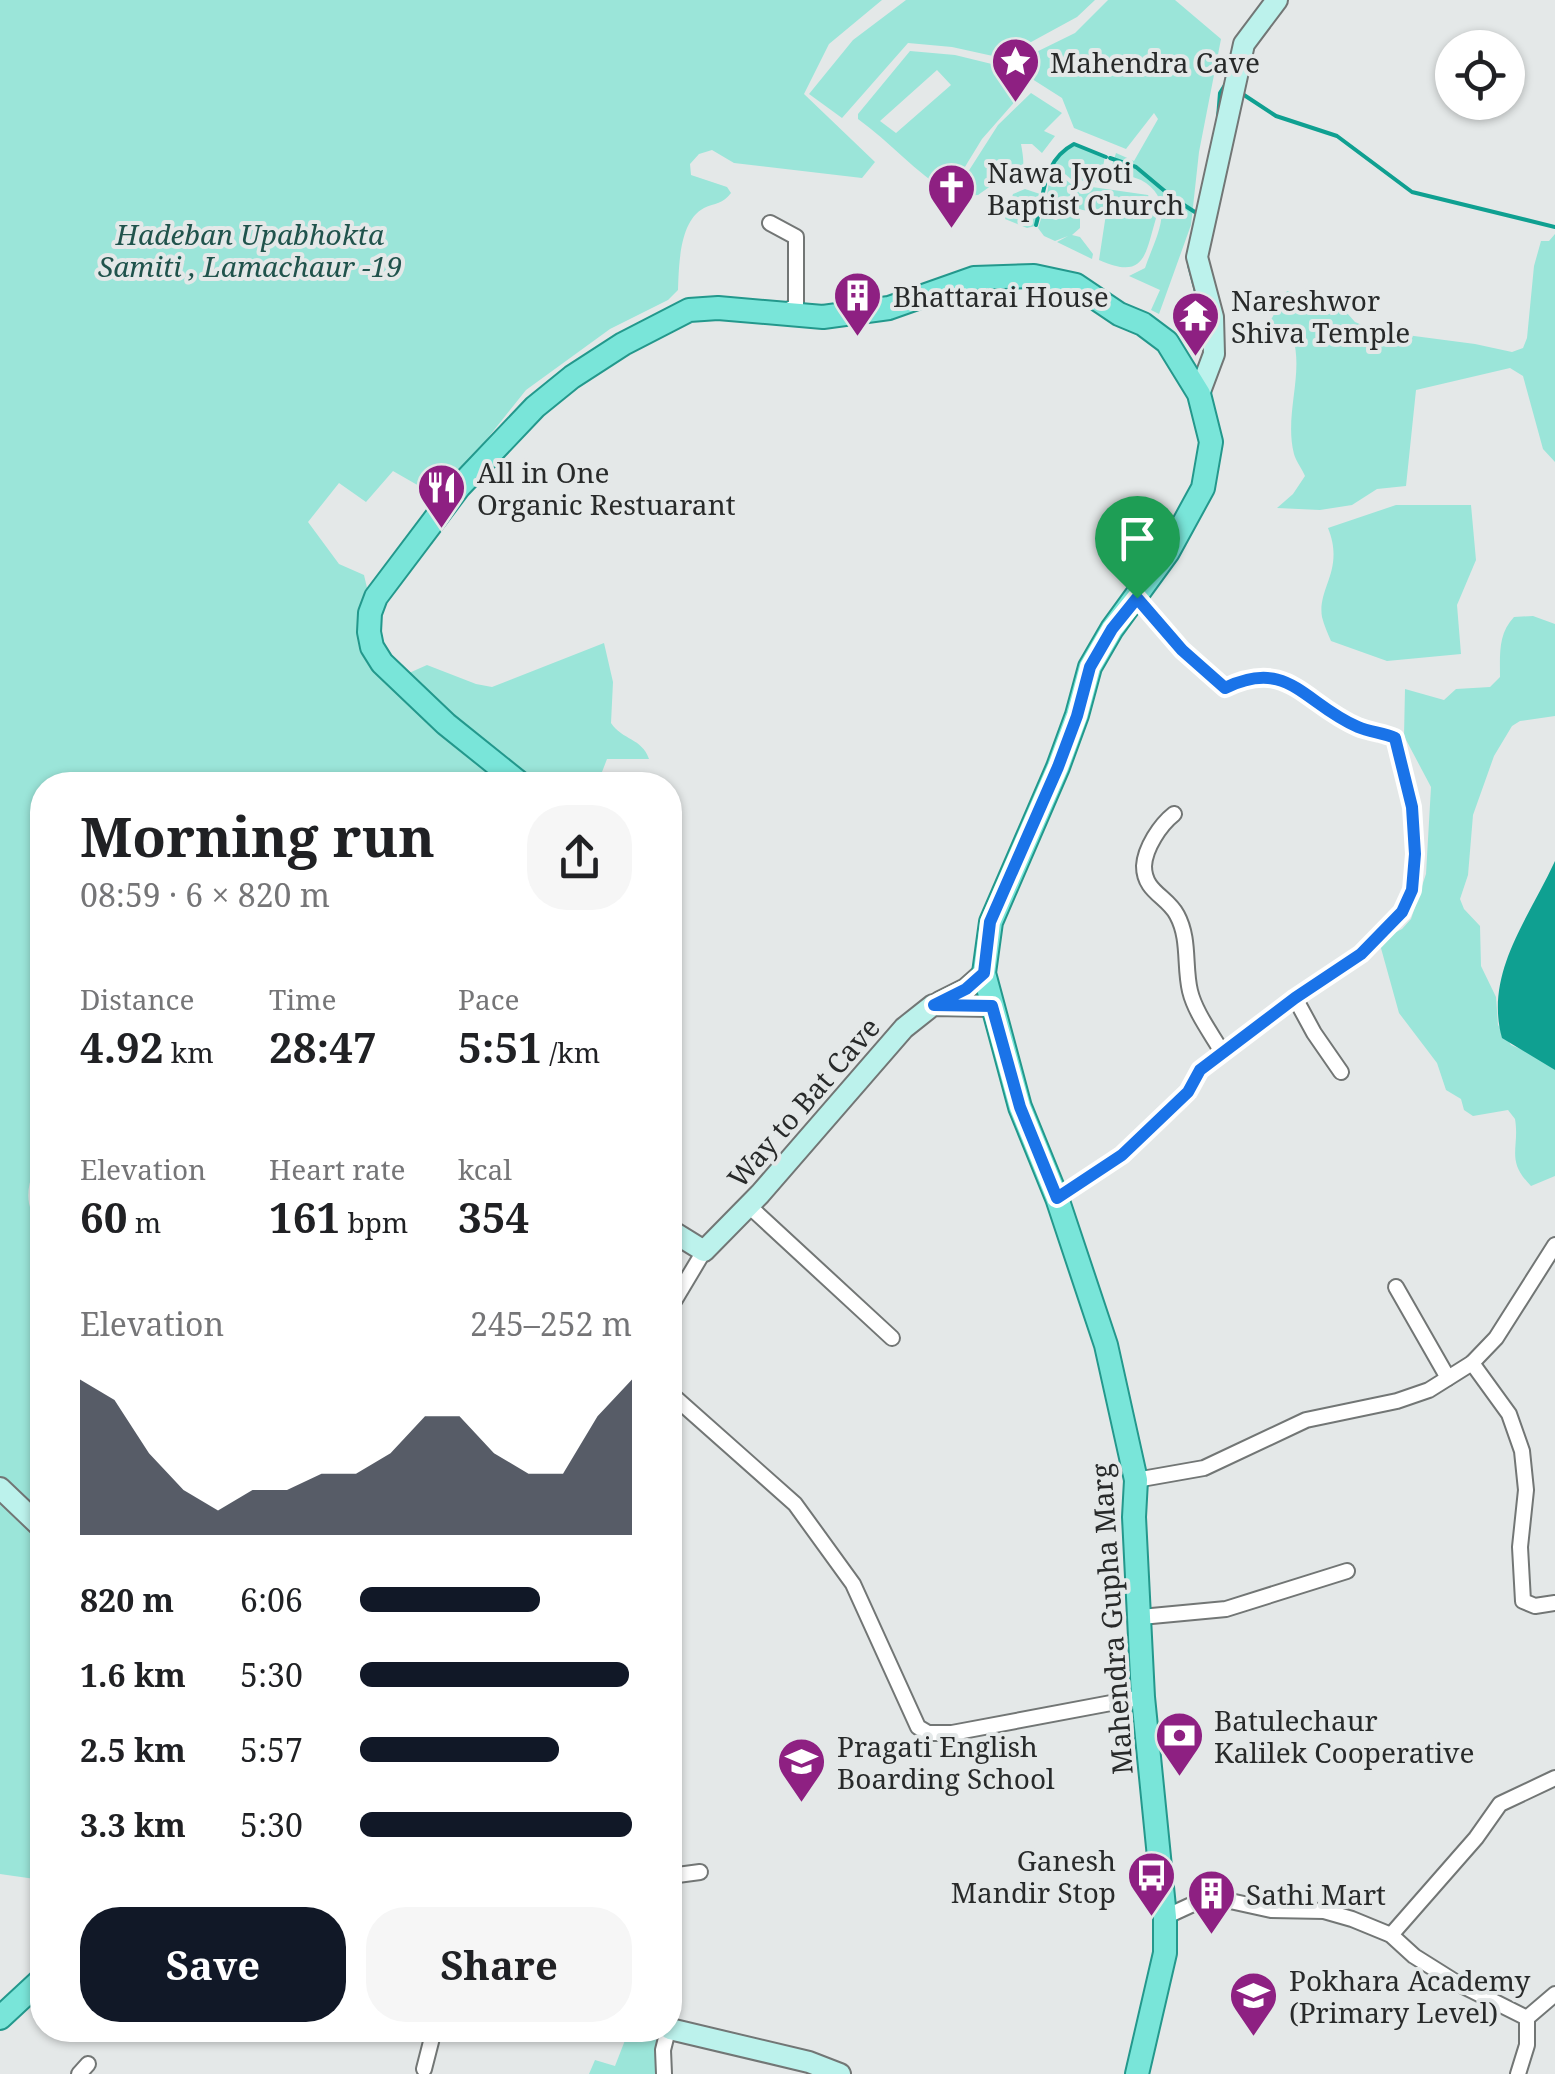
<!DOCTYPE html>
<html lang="en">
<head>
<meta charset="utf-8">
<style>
	:root { --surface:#fff; --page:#f6f6f6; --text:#202124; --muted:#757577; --accent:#111827 }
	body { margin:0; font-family:"Noto Serif",serif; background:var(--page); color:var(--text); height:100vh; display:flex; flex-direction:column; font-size:38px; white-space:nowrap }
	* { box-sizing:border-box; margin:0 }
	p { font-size:32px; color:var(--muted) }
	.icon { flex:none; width:55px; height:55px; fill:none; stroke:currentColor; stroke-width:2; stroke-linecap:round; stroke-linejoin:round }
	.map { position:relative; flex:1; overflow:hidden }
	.panel { position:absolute; left:30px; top:772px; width:652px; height:1270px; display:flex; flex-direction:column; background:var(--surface); border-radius:40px; box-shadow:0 2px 8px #0004 }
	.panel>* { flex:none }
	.controls { position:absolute; left:1435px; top:30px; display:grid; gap:20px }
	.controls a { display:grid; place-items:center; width:90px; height:90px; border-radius:50%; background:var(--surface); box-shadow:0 2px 8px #0004; font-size:50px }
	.pin { position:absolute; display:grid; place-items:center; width:85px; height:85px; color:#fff; margin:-102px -42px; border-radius:50% 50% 50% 0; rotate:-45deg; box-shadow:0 0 10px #0007 }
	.pin .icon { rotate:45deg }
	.round { display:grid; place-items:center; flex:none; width:105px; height:105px; border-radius:40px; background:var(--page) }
	.summary { display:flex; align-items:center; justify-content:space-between; height:170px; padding:0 50px }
	h1 { font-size:55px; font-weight:700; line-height:75px }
	.metrics { display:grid; grid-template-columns:repeat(3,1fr); gap:15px; height:170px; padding:10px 50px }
	.metrics div { display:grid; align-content:center }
	.metrics b { font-size:42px; font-weight:700 }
	.metrics small { font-size:28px; font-weight:400 }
	.metrics p { font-size:28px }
	.chart { height:280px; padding:20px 50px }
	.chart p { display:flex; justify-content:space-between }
	.chart svg { width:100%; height:180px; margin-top:10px; fill:var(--accent); opacity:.7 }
	.action { display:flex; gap:20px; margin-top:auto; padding:20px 50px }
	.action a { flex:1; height:115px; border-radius:40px; background:var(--accent); color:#fff; font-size:40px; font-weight:700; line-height:115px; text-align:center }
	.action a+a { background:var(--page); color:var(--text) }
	ul { padding:0 50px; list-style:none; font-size:32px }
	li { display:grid; grid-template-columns:160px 120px 1fr; align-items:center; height:75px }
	li i { height:25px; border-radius:12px; background:var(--accent) }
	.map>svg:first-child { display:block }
</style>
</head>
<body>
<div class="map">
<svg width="1555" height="2074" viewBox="0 0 1555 2074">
	<rect width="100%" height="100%" fill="#e4e8e8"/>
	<g fill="#9be5d9" fill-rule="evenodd">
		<path d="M0,0H882L829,44L804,94L875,162L862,178L734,163L712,150L699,154L690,164L691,175L727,187L731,193C723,204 715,203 704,208C679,221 679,266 678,290L668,300L610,329L526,390L440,498L393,471L366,502L339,483L308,522L339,564L364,575L368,592L362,631L397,689L409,673L427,665L476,684L492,687L604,643L613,682L611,723C622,740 642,738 649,759H607L597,785H42V1148C32,1175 17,1202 42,1225V1880L0,1874Z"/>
		<path d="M906,0H1095L1077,17L1002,58L952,47L908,43L842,118L809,94L853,40Z"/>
		<path d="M1108,0H1175L1221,39L1199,152L1191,225L1159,314L1151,310L1160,290L1129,276L1145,268C1155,238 1179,201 1141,180C1132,176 1122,176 1111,169L1116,153L1134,161L1158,119L1154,113L1126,149L1074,128L1062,98L1010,65L1075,33Z"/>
		<path d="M910,51L955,55L1000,66L1026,89L982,139L949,193C915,172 890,142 858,119V114ZM937,70L951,85L896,133L880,121Z"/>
		<path d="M1031,93L1062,113L1044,131L1055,136L1042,153L1032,144H1021C1024,161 1026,171 1014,184L992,185L978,195L952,197L998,125Z"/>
		<path d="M1073,145L1105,156L1100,183L1071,179L1059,169L1048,172L1060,153Z"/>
		<path d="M1060,175L1071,184L1148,195L1158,212C1145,251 1148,282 1099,260L1106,214L1077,209L1044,213L1049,182Z"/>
		<path d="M1025,189L1043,195L1035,226L1027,228L1005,219L1013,194Z"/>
		<path d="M1072,213L1080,215V228L1072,235L1080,237L1093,254L1092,259L1057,242L1068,236L1055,241L1044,236L1038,228L1042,216L1056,220Z"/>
		<path d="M1555,234V462L1543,449L1523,376L1510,368L1416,390L1406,486L1377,489L1352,505L1320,510L1277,508L1293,494L1305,476C1302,469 1296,461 1294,454C1284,415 1304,375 1293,338L1268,325L1287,291L1347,313L1355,322L1376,331L1475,344L1512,352L1523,348L1527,338L1534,266L1541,241H1549Z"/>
		<path d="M1396,505H1471L1476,560L1457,605L1461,654L1387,661L1331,641C1328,634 1324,625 1322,617C1317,588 1345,570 1328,528Z"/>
		<path d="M1533,616L1555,624V716L1520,721L1512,726L1494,756L1473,815L1468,875L1460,899L1464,909L1480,926L1481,966L1496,997L1498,1025L1511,1045L1533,1054L1555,1070V1176L1531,1186C1505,1160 1520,1148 1515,1119L1508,1110L1473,1116L1464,1110L1461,1099L1446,1090L1437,1063L1399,1013L1379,941L1402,929L1411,919L1426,874L1431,787L1404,736L1405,689L1444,700L1456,689L1490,687L1500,677C1500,654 1498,634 1514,617Z"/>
		<path d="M629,2030L662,2032L658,2074H589L595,2060L615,2066Z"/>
	</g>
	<path fill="#0fa091" d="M1555,861V1070L1502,1038C1484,973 1529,918 1555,861Z"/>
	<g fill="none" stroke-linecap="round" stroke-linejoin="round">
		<g stroke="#0fa091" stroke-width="4">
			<path d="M1241,93L1276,116L1337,136L1412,192L1555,227"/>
			<path d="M1218,118L1220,93L1225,85"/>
			<path d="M1110,158L1136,167L1173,198L1198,214"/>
			<path d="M1036,225C1045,193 1042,161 1074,144L1106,157"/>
			<path d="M1189,265L1203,318"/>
		</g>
		<defs>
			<g id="street">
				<path d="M770,223L796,237V306L784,312"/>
				<path d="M1174,814C1160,825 1145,848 1144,866C1144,892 1167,896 1177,915C1190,939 1184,966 1190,991C1195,1012 1211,1033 1222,1052"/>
				<path d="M1295,998L1314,1033L1341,1072"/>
				<path d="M1057,1198L1122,1155L1188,1093L1200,1070L1295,998L1361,954L1402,912L1412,890L1415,854L1412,807L1395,738C1384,733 1370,732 1358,727C1305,704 1288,657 1225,688L1183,651L1137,598"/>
				<path d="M749,1206L892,1338"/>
				<path d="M1396,1287L1448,1378"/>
				<path d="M670,1308L704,1251"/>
				<path d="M1472,1363L1509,1414L1522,1451L1526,1490L1520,1547L1523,1601L1535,1606L1555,1603"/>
				<path d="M670,1393L795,1504L853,1584L918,1727L928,1733H952L1143,1697"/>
				<path d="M1136,1480L1204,1468L1306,1420L1397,1401L1429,1390L1472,1363L1496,1338L1555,1245"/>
				<path d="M1141,1617L1226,1609L1347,1571"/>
				<path d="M670,1876L700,1872"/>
				<path d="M1165,1917L1202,1900L1221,1899L1271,1910L1324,1911L1352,1919L1391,1935L1414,1956L1457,1983L1527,2018"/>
				<path d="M1391,1935L1476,1838L1500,1804L1555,1778"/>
				<path d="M1527,2018L1555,1994"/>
				<path d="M424,2069L434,2030"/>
				<path d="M79,2074L88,2064"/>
				<path d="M664,2074L663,2050L668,2030"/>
				<path d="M1518,2074L1527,2045V2018"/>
			</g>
			<g id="secondary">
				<path d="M1199,394L1214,354L1213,317L1197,257L1244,44L1277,0"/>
				<path d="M940,1002L966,989L984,973"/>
				<path d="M670,1230L704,1251L760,1194L904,1028L933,1005L993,1006"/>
				<path d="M0,1488L42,1528"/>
				<path d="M670,2029L809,2062L840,2074"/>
			</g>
			<g id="primary">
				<path d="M522,785L446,724L382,663L372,647L369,632L370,613L376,597L459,487L535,407L572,377L623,344L689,310L718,308L823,317L889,308L974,278L1034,276L1076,285L1119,314L1143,324L1167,342L1199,394L1211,442L1203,488L1168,552L1112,629L1090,667L1077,715L1058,767L991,922L984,973L1020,1107L1057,1198L1106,1345L1136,1480L1134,1517L1143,1697L1165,1917V1953L1137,2074"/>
				<path d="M0,2018L42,1979"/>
			</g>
		</defs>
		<use href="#street" stroke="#727675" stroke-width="18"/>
		<use href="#secondary" stroke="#727675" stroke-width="24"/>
		<use href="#primary" stroke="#23988c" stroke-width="26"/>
		<use href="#street" stroke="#fff" stroke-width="14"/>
		<use href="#secondary" stroke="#bcf2ec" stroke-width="20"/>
		<use href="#primary" stroke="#79e5d9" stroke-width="22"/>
	</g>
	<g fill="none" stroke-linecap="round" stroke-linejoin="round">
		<defs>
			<path id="route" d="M1137,598L1182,650L1225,688C1289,657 1304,704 1358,727C1370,732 1384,733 1395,738L1412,807L1415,854L1412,890L1402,912L1361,954L1295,998L1200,1070L1188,1092L1122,1155L1057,1198L1020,1107L992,1006L934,1005L966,989L984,973L990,922L1058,767L1077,716L1090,667L1112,629Z"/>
		</defs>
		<use href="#route" stroke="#fff" stroke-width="20"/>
		<use href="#route" stroke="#1a73e8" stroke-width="12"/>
	</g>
	<defs>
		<symbol id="sight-pin" viewBox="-11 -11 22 30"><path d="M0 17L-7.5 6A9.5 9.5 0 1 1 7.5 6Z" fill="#8e2082" stroke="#e4e8e8"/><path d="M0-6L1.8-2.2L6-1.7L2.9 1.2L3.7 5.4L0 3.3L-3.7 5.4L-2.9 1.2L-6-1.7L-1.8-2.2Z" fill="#fff"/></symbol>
		<symbol id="church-pin" viewBox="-11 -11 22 30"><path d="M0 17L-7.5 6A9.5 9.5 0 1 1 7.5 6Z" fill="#8e2082" stroke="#e4e8e8"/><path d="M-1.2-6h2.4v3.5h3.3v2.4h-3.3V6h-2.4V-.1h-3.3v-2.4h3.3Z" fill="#fff"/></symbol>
		<symbol id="building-pin" viewBox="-11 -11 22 30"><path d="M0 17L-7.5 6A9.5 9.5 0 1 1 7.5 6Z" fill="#8e2082" stroke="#e4e8e8"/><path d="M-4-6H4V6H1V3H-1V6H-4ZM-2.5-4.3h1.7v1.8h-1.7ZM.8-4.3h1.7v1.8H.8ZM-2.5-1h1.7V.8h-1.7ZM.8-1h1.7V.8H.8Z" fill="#fff"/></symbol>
		<symbol id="temple-pin" viewBox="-11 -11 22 30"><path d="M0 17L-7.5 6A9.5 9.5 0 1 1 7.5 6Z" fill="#8e2082" stroke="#e4e8e8"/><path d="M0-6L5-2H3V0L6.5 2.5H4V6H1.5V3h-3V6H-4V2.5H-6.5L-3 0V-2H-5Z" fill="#fff"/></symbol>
		<symbol id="restaurant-pin" viewBox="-11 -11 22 30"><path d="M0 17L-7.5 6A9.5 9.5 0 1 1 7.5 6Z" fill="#8e2082" stroke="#e4e8e8"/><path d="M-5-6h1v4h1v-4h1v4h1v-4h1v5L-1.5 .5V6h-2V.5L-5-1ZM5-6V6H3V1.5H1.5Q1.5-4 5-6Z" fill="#fff"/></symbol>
		<symbol id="bank-pin" viewBox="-11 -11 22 30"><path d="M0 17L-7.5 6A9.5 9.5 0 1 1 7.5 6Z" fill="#8e2082" stroke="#e4e8e8"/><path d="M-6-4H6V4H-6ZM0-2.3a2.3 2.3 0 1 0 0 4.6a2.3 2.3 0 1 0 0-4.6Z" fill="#fff"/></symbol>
		<symbol id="school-pin" viewBox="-11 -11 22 30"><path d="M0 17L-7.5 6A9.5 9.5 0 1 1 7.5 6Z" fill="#8e2082" stroke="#e4e8e8"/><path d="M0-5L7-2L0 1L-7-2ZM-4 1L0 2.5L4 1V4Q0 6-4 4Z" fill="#fff"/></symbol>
		<symbol id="bus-pin" viewBox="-11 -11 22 30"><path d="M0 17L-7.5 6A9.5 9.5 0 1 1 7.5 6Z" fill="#8e2082" stroke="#e4e8e8"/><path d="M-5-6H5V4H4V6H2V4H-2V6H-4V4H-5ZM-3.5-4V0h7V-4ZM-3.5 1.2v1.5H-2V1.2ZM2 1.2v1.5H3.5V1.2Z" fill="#fff"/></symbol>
	</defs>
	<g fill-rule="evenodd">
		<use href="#sight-pin" x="988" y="34" width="55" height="75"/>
		<use href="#church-pin" x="924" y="160" width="55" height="75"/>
		<use href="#building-pin" x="830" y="268" width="55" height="75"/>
		<use href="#temple-pin" x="1168" y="288" width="55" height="75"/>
		<use href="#restaurant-pin" x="414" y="460" width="55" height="75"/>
		<use href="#bank-pin" x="1152" y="1708" width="55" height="75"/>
		<use href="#school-pin" x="774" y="1734" width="55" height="75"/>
		<use href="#bus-pin" x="1124" y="1848" width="55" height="75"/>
		<use href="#building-pin" x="1184" y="1866" width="55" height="75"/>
		<use href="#school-pin" x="1226" y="1968" width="55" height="75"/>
	</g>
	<g text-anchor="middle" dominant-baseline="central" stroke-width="8" stroke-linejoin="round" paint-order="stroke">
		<g font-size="28" fill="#282a2a" stroke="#e4e8e8" text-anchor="start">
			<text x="1050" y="62">Mahendra Cave</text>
			<text x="987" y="172">Nawa Jyoti<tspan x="987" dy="32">Baptist Church</tspan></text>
			<text x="893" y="296">Bhattarai House</text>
			<text x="1231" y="300">Nareshwor<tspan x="1231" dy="32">Shiva Temple</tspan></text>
			<text x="477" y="472">All in One<tspan x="477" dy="32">Organic Restuarant</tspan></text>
			<text x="1214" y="1720">Batulechaur<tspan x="1214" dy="32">Kalilek Cooperative</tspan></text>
			<text x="837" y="1746">Pragati English<tspan x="837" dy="32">Boarding School</tspan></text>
			<text x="1116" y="1860" text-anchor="end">Ganesh<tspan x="1116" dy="32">Mandir Stop</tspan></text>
			<text x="1246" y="1894">Sathi Mart</text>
			<text x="1289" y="1980">Pokhara Academy<tspan x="1289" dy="32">(Primary Level)</tspan></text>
		</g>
		<g font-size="28" font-style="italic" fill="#20534c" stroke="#e4e8e8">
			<text x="250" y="234">Hadeban Upabhokta<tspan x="250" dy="32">Samiti , Lamachaur -19</tspan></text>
		</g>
		<g font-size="28" fill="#282a2a" stroke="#e4e8e8">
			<text transform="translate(803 1102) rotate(-49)">Way to Bat Cave</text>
			<text transform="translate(1111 1619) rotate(-94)">Mahendra Gupha Marg</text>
		</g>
	</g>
</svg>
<div class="controls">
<a><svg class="icon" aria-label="locate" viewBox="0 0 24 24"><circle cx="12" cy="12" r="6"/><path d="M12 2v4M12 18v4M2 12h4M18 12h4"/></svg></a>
</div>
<div class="pin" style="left:1137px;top:598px;background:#1e9e55"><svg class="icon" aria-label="arrive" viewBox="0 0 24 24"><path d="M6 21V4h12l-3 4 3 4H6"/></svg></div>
<section class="panel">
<div class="summary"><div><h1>Morning run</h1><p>08:59 · 6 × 820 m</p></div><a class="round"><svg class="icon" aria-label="share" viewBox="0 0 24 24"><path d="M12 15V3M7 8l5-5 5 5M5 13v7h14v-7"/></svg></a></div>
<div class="metrics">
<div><p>Distance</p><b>4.92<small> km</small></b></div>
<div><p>Time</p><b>28:47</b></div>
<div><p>Pace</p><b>5:51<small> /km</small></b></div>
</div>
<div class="metrics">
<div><p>Elevation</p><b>60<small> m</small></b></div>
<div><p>Heart rate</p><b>161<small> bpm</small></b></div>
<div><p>kcal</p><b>354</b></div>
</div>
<div class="chart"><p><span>Elevation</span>245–252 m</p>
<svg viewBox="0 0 160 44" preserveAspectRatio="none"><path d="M0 44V6L10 11L20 24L30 33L40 38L50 33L60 33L70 29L80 29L90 24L100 15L110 15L120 24L130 29L140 29L150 15L160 6V44z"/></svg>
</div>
<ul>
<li><b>820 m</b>6:06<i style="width:66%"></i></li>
<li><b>1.6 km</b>5:30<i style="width:99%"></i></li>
<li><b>2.5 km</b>5:57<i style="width:73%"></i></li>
<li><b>3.3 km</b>5:30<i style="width:100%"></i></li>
</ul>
<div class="action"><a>Save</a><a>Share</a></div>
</section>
</div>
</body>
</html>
